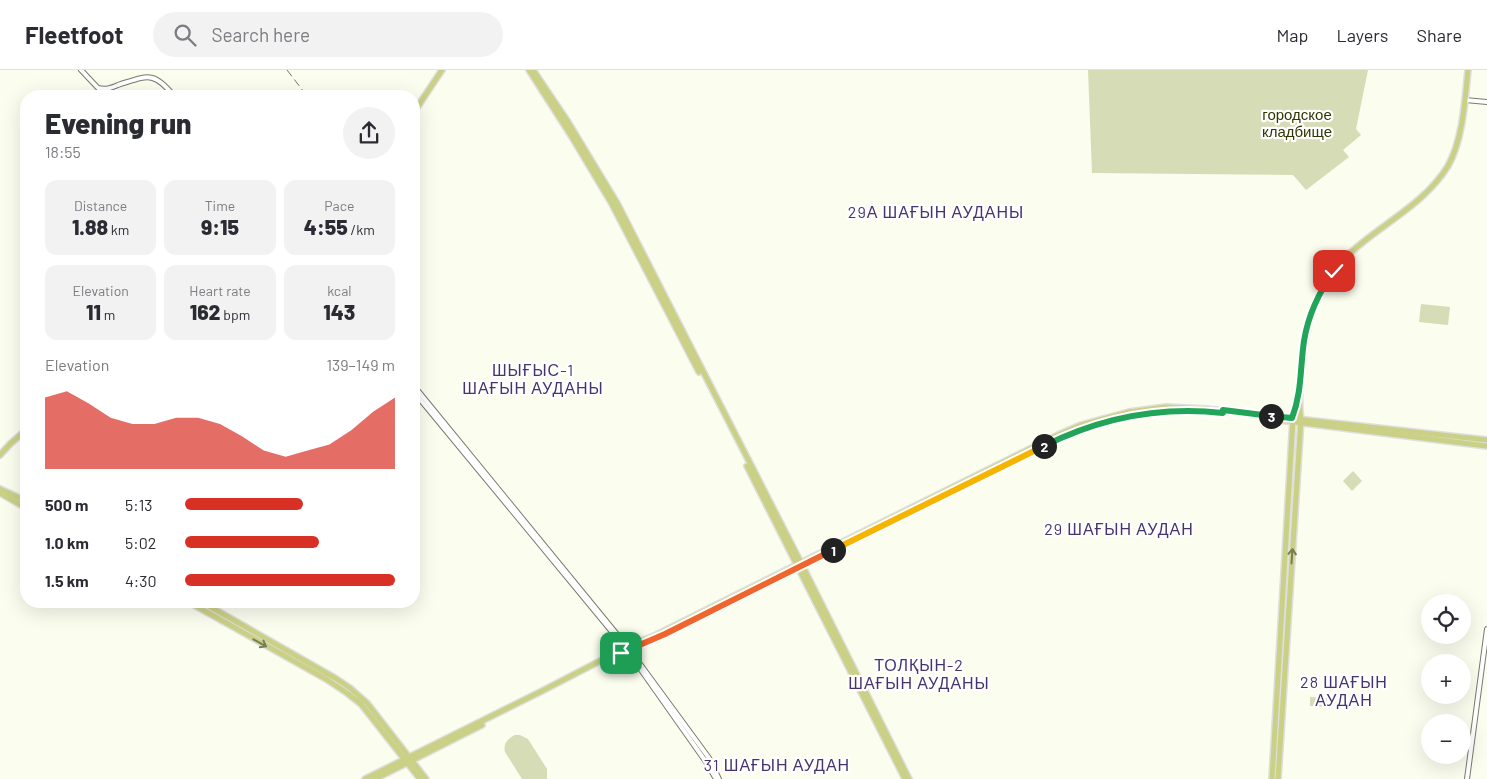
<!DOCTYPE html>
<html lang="en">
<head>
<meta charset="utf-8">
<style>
	:root { --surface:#fff; --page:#f2f2f3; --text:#2b2b33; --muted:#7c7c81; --line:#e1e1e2; --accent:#d93025 }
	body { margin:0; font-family:Barlow,sans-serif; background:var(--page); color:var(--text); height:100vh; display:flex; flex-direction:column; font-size:19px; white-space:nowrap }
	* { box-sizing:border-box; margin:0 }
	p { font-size:16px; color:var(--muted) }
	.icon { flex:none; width:28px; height:28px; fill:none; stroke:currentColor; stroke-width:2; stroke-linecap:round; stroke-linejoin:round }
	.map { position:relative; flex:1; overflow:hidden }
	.drawer { position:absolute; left:20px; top:20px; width:400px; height:518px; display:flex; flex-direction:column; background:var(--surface); border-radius:20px; box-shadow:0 5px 20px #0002 }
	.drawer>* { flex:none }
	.fabs { position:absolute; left:1421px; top:524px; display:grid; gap:10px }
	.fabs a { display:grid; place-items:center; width:50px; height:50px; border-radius:50%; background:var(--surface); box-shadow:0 5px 20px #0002; font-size:25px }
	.pin { position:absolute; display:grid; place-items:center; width:42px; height:42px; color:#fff; margin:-21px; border-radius:10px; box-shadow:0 2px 8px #0006 }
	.km { position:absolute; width:25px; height:25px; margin:-12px; border-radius:50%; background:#222; color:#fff; font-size:14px; line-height:25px; text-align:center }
	.round { display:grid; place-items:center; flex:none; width:52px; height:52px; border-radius:26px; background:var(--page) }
	.headline { display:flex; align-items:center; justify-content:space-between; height:85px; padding:0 25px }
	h1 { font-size:28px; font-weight:800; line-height:38px }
	.stats { display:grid; grid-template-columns:repeat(3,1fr); gap:8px; height:85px; padding:5px 25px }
	.stats div { display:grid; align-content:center; border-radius:12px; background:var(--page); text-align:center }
	.stats b { font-size:21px; font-weight:800 }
	.stats small { font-size:14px; font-weight:400 }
	.stats p { font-size:14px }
	.chart { height:140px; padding:10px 25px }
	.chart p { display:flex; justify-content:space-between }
	.chart svg { width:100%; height:90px; margin-top:5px; fill:var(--accent); opacity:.7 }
	ul { padding:0 25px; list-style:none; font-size:16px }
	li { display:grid; grid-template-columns:80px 60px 1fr; align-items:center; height:38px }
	li i { height:12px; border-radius:6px; background:var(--accent) }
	header { display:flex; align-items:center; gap:30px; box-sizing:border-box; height:70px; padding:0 25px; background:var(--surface); border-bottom:1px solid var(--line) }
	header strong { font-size:24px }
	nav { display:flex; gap:28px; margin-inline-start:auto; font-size:18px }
	.search { width:350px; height:45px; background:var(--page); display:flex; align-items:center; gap:12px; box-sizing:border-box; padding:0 18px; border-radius:28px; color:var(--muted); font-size:19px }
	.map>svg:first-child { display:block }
</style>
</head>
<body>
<header>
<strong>Fleetfoot</strong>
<div class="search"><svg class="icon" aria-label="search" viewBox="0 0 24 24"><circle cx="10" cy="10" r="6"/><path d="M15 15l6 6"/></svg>Search here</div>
<nav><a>Map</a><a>Layers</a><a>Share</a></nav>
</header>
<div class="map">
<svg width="1487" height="709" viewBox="0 0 1487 709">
	<rect width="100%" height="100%" fill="#fbfdef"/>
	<g fill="#d6dcb5">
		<path d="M1088,0H1368L1356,59L1361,65L1343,80L1349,87L1306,120L1293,105L1092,103Z"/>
		<path d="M1421,234L1450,237L1448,255L1419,252Z"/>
		<path d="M1353,401L1362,411L1352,421L1343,411Z"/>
		<path d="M1310,627L1327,628V637L1310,636Z"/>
		<path d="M515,665H520L528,669L547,699V709H522L505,682C503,674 507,669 515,665Z"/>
	</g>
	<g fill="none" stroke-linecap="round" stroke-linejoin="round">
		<defs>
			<g id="minor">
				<path d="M81,0L98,18C106,20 111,18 118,15C147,6 153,0 174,26"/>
				<path d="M1465,30L1487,32"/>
				<path d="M414,316L629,579L709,688L719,709"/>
				<path d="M414,322L627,580L706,692L716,709"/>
				<path d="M1467,709L1487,559"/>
			</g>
			<g id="major">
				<path d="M529,0L572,67L612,134L699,302"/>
				<path d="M533,0L568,52L617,133L801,493L909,709"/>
				<path d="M414,42L442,0"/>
				<path d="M1118,349L1165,341H1186"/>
				<path d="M1279,350L1487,376"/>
				<path d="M0,385L10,374L26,360"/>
				<path d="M747,396L905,709"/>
				<path d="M0,419L26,431"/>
				<path d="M0,423L26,438"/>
				<path d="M940,427L1061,368L1097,354"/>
				<path d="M187,531L326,609L347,623L361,634L420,709"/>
				<path d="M200,531L335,608L350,618L367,633L426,709"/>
				<path d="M365,709L542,621L625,578L654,566L1058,365L1081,355L1129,342L1166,337L1206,339L1487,370"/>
				<path d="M375,709L482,655"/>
				<path d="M1272,709L1293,348L1297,335"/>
				<path d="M1278,709L1301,349C1298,332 1300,317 1301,300C1306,256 1314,216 1349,184C1381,154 1424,135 1448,96C1463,69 1465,30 1468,0"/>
			</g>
		</defs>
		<use href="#minor" stroke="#797b6e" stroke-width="6"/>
		<use href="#major" stroke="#dfdfde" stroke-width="8"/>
		<use href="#minor" stroke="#fff" stroke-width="4"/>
		<use href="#major" stroke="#cad085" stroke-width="5"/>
		<path stroke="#777870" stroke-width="1" stroke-dasharray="8 4" stroke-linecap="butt" d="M287,0L307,26"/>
	</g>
	<defs><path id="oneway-shaft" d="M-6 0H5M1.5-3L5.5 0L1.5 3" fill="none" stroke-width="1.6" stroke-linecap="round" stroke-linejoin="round" transform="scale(1.25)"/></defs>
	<g stroke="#797d52">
		<use href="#oneway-shaft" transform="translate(1292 486) rotate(-86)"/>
		<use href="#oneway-shaft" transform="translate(260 573) rotate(29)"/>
	</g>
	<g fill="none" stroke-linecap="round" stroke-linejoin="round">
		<defs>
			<path id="split-1" d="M621,583L665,564L833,480"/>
			<path id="split-2" d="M833,480L1044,376"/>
			<path id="split-3" d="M1044,376C1100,348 1160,336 1223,343V340L1271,346"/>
			<path id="split-4" d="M1271,346L1292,348C1302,322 1300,298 1304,271C1308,246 1319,222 1334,201"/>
		</defs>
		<use href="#split-1" stroke="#fff" stroke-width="10"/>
		<use href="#split-2" stroke="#fff" stroke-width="10"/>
		<use href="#split-3" stroke="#fff" stroke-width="10"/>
		<use href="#split-4" stroke="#fff" stroke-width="10"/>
		<use href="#split-1" stroke="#f0652b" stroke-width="6"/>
		<use href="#split-2" stroke="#f5b400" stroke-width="6"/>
		<use href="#split-3" stroke="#22a559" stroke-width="6"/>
		<use href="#split-4" stroke="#22a559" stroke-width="6"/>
	</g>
	<g text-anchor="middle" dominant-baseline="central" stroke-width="4.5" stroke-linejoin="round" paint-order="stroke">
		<g font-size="15" fill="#333802" stroke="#fff">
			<text x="1297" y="44">городское<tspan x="1297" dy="17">кладбище</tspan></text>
		</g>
		<g font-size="16" letter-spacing="1" fill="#453470" stroke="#fff">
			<text x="936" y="141">29А ШАҒЫН АУДАНЫ</text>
			<text x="533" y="299">ШЫҒЫС-1<tspan x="533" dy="18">ШАҒЫН АУДАНЫ</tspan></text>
			<text x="1119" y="458">29 ШАҒЫН АУДАН</text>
			<text x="919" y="594">ТОЛҚЫН-2<tspan x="919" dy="18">ШАҒЫН АУДАНЫ</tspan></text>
			<text x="1344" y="611">28 ШАҒЫН<tspan x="1344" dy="18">АУДАН</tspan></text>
			<text x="777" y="694">31 ШАҒЫН АУДАН</text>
		</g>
	</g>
</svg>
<div class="fabs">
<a><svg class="icon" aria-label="locate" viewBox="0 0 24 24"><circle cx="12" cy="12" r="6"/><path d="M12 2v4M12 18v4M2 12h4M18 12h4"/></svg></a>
<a>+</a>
<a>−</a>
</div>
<div class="pin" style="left:621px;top:583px;background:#1e9e55"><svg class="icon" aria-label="arrive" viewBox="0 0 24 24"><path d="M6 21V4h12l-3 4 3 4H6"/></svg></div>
<div class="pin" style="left:1334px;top:201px;background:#d93025"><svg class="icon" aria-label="check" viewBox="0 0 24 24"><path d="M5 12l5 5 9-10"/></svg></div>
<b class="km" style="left:833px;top:480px">1</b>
<b class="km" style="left:1044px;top:376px">2</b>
<b class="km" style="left:1271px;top:346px">3</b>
<section class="drawer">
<div class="headline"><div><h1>Evening run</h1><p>18:55</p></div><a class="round"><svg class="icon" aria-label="share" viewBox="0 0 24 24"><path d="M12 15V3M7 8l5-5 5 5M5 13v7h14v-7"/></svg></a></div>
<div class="stats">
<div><p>Distance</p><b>1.88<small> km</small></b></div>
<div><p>Time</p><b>9:15</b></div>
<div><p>Pace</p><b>4:55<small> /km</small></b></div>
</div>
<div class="stats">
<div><p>Elevation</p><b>11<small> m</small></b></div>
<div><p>Heart rate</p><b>162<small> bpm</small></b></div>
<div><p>kcal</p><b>143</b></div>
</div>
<div class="chart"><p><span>Elevation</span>139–149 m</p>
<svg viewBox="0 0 160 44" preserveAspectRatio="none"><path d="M0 44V9L10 6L20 12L30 19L40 22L50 22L60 19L70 19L80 22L90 28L100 35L110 38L120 35L130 32L140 25L150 16L160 9V44z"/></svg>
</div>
<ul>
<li><b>500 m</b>5:13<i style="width:56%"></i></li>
<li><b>1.0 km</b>5:02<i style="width:64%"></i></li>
<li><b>1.5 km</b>4:30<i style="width:100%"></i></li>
</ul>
</section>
</div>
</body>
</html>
